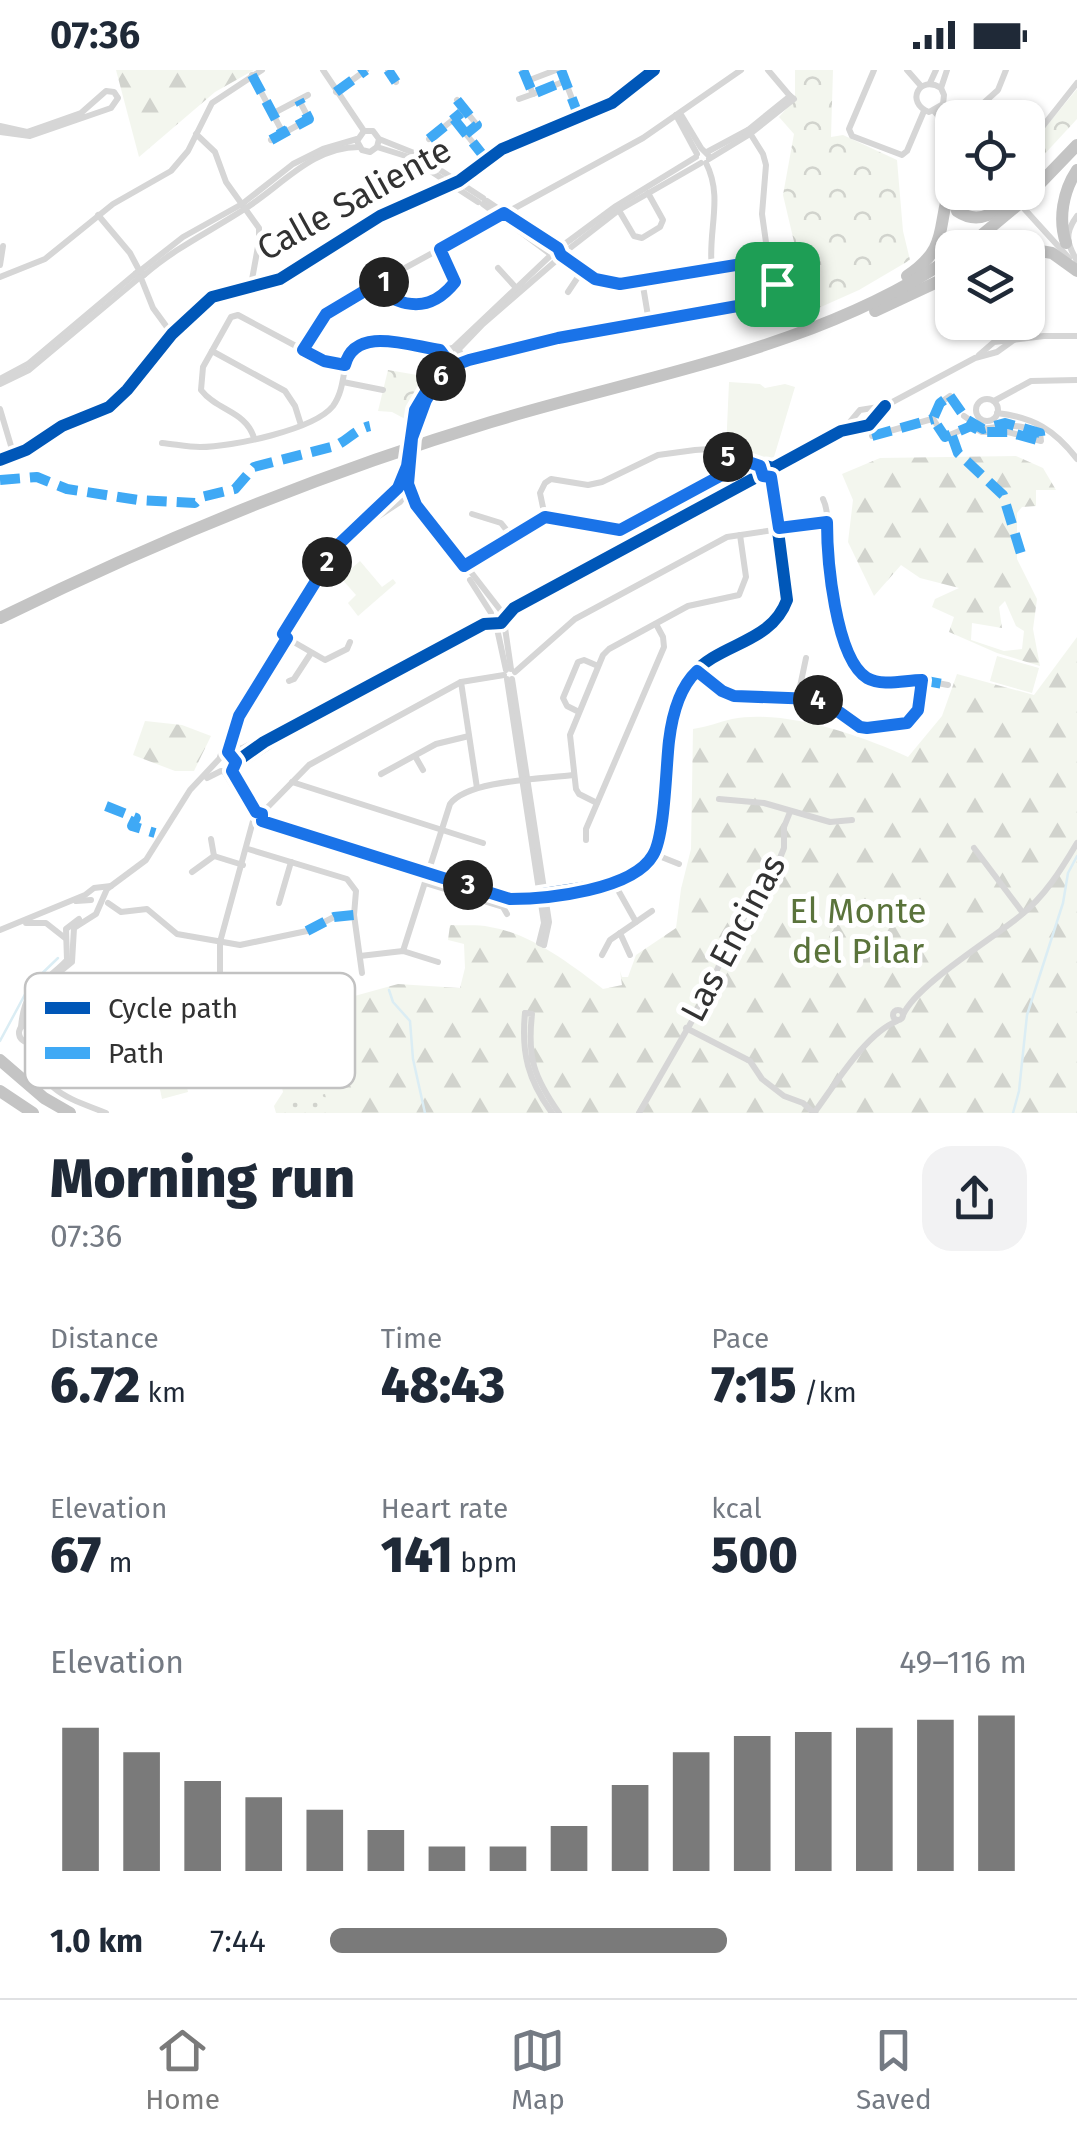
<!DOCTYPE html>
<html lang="en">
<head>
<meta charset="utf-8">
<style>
	:root { --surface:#fff; --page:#f2f2f3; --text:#1f2937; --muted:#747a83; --line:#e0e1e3; --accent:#7a7a7a }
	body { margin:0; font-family:"Fira Sans",sans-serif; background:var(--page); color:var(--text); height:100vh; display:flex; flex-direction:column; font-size:38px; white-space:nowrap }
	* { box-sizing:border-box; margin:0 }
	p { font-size:32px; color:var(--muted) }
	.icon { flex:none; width:55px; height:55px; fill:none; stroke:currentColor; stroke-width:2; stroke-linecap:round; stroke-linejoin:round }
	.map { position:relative; height:1043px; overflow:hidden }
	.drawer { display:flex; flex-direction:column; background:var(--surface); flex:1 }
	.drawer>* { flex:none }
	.fabs { position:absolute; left:935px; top:30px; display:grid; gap:20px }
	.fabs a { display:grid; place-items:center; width:110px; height:110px; border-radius:20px; background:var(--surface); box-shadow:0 2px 8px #0004; font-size:50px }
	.pin { position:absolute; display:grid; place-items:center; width:85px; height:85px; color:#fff; margin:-42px; border-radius:20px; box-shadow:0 5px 15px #0006 }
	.km { position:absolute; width:50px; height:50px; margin:-25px; border-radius:50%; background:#222; color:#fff; font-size:28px; line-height:50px; text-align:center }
	.round { display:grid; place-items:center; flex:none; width:105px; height:105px; border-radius:30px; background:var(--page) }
	.head { display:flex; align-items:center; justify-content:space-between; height:170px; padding:0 50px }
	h1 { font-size:55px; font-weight:800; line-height:75px }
	.metrics { display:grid; grid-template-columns:repeat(3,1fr); gap:15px; height:170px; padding:10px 50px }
	.metrics div { display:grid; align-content:center }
	.metrics b { font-size:50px; font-weight:800 }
	.metrics small { font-size:28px; font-weight:400 }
	.metrics p { font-size:28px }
	.chart { height:280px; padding:20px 50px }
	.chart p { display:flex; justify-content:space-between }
	.chart svg { width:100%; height:180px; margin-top:10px; stroke:var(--accent); stroke-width:6 }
	ul { padding:0 50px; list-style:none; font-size:32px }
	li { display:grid; grid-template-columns:160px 120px 1fr; align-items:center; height:75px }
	li i { height:25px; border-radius:12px; background:var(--accent) }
	.status { display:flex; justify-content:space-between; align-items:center; height:70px; padding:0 50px; background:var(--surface); direction:ltr }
	.status svg { height:28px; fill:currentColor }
	.tabs { display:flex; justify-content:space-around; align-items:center; height:140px; border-top:2px solid var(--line); background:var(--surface); font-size:28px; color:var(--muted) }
	.tabs a { display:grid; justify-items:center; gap:5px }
	.tabs .current { color:var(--accent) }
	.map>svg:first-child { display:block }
</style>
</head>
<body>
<div class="status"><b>07:36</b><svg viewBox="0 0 49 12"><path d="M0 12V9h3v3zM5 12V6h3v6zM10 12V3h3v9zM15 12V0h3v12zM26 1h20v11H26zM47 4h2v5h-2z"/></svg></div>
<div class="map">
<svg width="1077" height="1043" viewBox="0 0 1077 1043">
	<defs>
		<pattern id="forest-firs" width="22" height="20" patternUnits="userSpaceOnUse" patternTransform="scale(2.5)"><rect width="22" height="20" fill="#f3f6ee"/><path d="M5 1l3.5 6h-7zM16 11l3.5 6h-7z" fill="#d1d3cd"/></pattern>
		<pattern id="park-crowns" width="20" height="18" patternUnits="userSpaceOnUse" patternTransform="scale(2.5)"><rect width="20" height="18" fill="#f3f6ee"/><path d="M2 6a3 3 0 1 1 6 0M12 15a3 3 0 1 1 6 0" fill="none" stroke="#d1d3cd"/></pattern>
		<pattern id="garden-dots" width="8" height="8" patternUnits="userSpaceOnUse" patternTransform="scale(2.5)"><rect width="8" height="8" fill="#f3f6ee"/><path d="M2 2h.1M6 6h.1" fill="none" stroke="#d1d3cd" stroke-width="1.8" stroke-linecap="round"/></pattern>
	</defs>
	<rect width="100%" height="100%" fill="#fff"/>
	<g fill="#f3f6ee">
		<path d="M729,312L760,314L765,318L785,314L795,317L774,387L762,393L726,380Z"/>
		<path d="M360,491L382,517L393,509L396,513L358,546L348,533L356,525L341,508Z"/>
		<path d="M997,586L1039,598L1032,623L990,611Z"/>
		<path d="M76,902C77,928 97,949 119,960L113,971L103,972L100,959L103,955L76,962L67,919Z"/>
		<path d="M181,990L188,1022L162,1029L155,996Z"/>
	</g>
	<g fill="url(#forest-firs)" fill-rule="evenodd">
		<path d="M116,0H254L215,22L139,87Z"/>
		<path d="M1016,386L1043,398L1056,420H1036V436L1022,437L1017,443V489L1037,529L1033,559L1040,596L997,583L949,562L954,547L932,537L935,529L959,518L920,508L901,495L874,526L848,472L853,430L842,404L880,388ZM1005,531L1016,556L1024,561L1022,579L1004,581L971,570L972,553L1002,558L999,537Z"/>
		<path d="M1077,567V1043H276L274,1036L283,1022L279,1004L344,984L346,965L340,930L398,914L460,918L465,898L464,874L448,870L450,855C463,856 477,854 490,857C530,863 572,895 603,919L622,915L620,901L622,907H628L636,885L676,858L681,819L691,779L693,659C707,657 719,652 732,649C784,639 860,665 908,687L942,646L957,604L1034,625Z"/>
		<path d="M145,651L182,655L211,666L194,701H175L133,685Z"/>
	</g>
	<g fill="url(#park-crowns)">
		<path d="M795,0H833L831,67L843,65L897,90L903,161L910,190L859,220L814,240L808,231L783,125L794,64L779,47L795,29Z"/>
		<path d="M1077,19V49L1028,102V78Z"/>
		<path d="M388,300L429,307L409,351L392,342L378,341Z"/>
	</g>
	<path fill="url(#garden-dots)" d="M325,1024L330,1043H281L279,1035Z"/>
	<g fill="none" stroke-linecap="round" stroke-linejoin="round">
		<g stroke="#dbedf4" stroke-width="2.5">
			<path d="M389,920L393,932L410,951L413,989L425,1043"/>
			<path d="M0,971L30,915L58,888"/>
			<path d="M1013,1043L1019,1021L1027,945L1063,833L1068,803L1077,786"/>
		</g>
		<g stroke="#d6d6d6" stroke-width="6">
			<path d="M323,0L364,61"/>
			<path d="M388,0L396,12"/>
			<path d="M523,0L533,24L565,11"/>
			<path d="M561,0L579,47"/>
			<path d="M768,0L790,26"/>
			<path d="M874,0L849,59L852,66L902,85L907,81L924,41"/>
			<path d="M907,0L921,16"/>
			<path d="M252,5L283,63"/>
			<path d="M527,11L556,0"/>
			<path d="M930,13L936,0"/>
			<path d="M941,18C919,4 905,33 929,42L943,34"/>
			<path d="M336,22L366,0"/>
			<path d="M519,29L533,24"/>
			<path d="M457,30L477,55L466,64"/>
			<path d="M943,34L944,25L941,18L947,0"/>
			<path d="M943,34L953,48"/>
			<path d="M934,41L952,62"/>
			<path d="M680,43L701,78L709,86"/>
			<path d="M272,44L308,25"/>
			<path d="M676,45L697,84"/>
			<path d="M967,48L998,20L1006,0"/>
			<path d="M454,49L486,89"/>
			<path d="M0,56L27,62L47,55L81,43L106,21L114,22L118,28L111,38L30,66L0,62"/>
			<path d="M748,60L763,84L766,95L762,144L772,215"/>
			<path d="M196,64L215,82L226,112L259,158V171L251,215"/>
			<path d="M379,69L377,77L370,82L362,80L357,71L364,61H373L379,69L414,83L483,128"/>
			<path d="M429,69L465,40"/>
			<path d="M271,70L309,49L299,30"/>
			<path d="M1028,75L1077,13"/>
			<path d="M377,77L409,87L478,132"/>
			<path d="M707,82L748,60L790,26"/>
			<path d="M709,89L750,64L794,29L790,26"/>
			<path d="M706,93C724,128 707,162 712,200"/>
			<path d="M1009,122L1069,188"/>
			<path d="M487,131L556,178"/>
			<path d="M483,134L549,183"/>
			<path d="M617,137L634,166L642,168L660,157L663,150L648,123"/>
			<path d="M98,145L130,183L139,200"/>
			<path d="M1077,146C1064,163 1067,174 1077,191"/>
			<path d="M558,179L616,136L696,87"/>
			<path d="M561,185L595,209L613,214L766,190"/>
			<path d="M561,185L619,140L701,93"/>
			<path d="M0,195L3,176"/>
			<path d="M498,198L519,221"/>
			<path d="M141,200L136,203L139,208L144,205L141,200L183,167L242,134L293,94L323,79L357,69"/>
			<path d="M144,205C175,178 209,162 243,140C281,117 311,77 359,77"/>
			<path d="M0,207L45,189L113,134L171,101L188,81L212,33L262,0"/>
			<path d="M141,208L153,238L172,264"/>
			<path d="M383,210L397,231C421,240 439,233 455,212L440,179"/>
			<path d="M642,210L649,252"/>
			<circle cx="776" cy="222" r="8"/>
			<path d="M568,222L582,201"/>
			<path d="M460,278L483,254L558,189"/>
			<circle cx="453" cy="286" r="8"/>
			<path d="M452,279L550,186"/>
			<path d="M303,280L319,253L339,234L643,68L741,0"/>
			<path d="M212,281L285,321L295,336L301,355"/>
			<path d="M979,285L994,272L1044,266H1077"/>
			<path d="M469,290L558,269L760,232L770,227"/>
			<path d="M451,295C419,319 404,384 408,421L505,546"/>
			<path d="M0,309L28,294L135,204"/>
			<path d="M343,312L383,320"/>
			<path d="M0,314L29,300L139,208"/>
			<circle cx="987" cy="340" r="11"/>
			<path d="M994,331L1031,311L1077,310"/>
			<path d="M959,337L950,326L940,333L933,349L945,367L971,356L982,362H1008L1041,371L1040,363C1015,352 1007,356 983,359L964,346"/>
			<path d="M0,339L14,386"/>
			<path d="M997,343C1033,347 1055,360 1077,389"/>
			<path d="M844,359L860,340L885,336L975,288L997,282L1015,269"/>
			<path d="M411,361L421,328L446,289"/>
			<path d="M872,366L932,349"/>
			<path d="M254,368C246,341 217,341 201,320L203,297L231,247L238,245L324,291L345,295"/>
			<path d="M162,373C174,374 188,377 200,377C231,377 314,360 333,336C344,321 343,301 348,284L364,271L451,280"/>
			<path d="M0,390L26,380L62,356L109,337L127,320L172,264L212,227L280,209L380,146L459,111L502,79L612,33L654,0"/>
			<path d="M472,444L501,453L512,467"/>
			<path d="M545,447L540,423L545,413L551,409L588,415L602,412L658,385L695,380L710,379L766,396"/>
			<path d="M460,498L545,447L603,459L625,458L720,406L728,385"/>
			<path d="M470,510L491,543"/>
			<path d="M504,551L511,599"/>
			<path d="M496,554L506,600"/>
			<path d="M285,567L325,590L347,579L350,572"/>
			<path d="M697,601C747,644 753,618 806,628C829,632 841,651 861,657C868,659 877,657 884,656C920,652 918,642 921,610C906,610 889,615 874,611C843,602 827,505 826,475C826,459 830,444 823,429"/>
			<path d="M515,602L575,549L727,467L827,452"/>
			<path d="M507,609L544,853L539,873L544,875"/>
			<path d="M512,609L549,852L544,875"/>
			<path d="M921,610L948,615"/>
			<path d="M289,611L294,609L311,583"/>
			<path d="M461,612L477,718"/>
			<path d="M798,626L806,588"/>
			<path d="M579,642L567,636L563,628L578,592L584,590L598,596"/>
			<path d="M230,670L241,679L291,653"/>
			<path d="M229,684L230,670L239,646L343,478L365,455L400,432L408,421"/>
			<path d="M415,686L423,700"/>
			<path d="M220,687L235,642L326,493L351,460L394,424L407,397"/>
			<path d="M236,695L264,672L480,556L493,551L501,553L514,538L762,404L766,396L773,398L841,361L869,355L885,336"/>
			<path d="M232,701L255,742"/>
			<path d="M225,703L252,746"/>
			<path d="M381,704L436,674L469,666"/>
			<path d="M207,708L221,701L231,702L282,668"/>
			<path d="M292,712L483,773"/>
			<path d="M719,729L764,733L830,752L852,750"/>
			<path d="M597,733L579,724L576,719L570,665L603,585L609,579L688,536L739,525L746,507L740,465"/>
			<path d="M262,743L309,695L461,612L504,605"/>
			<path d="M262,751L511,829L614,813L645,795L656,778C666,726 658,647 692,605C720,572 771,574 787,530L771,407"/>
			<path d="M586,770V759L664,577L663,567L656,554"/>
			<path d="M974,778L1023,843"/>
			<path d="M248,779L347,809L356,821L354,845L362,903"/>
			<path d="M654,784L679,794"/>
			<path d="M214,786L243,795"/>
			<path d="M192,802L214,786L211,769"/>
			<path d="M425,813L503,837L507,844"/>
			<path d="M614,813L636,852"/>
			<path d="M76,831L91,830"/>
			<path d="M108,833L121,842L147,839L177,864L240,875L307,861L334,847L354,845"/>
			<path d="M279,833L291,792"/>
			<path d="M26,853H46L65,868"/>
			<path d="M0,860L85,825L94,818L111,816"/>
			<path d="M620,863L630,885"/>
			<path d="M403,881L450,734C468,710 543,709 573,705"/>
			<path d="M602,885L610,870L652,841"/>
			<path d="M360,886L403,881L438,892"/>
			<path d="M220,907V872L253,751"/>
			<circle cx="898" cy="945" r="5"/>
			<path d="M525,943L532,944C527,988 534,1007 559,1043"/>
			<path d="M525,943C521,983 528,1010 552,1043"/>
			<path d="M903,945C916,915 992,869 1020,846C1045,826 1061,800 1077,773"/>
			<circle cx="28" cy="963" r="9"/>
			<path d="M32,955L27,942L40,918L72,892L74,858L96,844L107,819L146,790L190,720L220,688L229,685"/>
			<path d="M21,957C25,914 41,917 67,890L66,859L79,849"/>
			<path d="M36,958L71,950"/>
			<path d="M686,958L750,991L762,1009L784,1026L803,1033L814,1043"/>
			<path d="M29,972C44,1022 60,1025 106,1043"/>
			<path d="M639,1043L700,937L739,852L760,833L769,815L784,778V757L790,742"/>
			<path d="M814,1043C835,1015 865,964 897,951"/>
		</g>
		<g stroke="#c4c4c4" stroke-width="12">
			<path d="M952,123L957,141C982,158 1001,138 1020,122"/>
			<path d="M1066,173C1058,149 1063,121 1077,100"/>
			<path d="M966,178L1025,129L1077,75"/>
			<path d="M1023,178L1052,183L1077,201"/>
			<path d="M907,206C952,176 935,154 952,114"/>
			<path d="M875,241L952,205"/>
			<path d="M0,548C159,470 322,403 491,352C646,305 817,279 952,187"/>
			<path d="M0,990L44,1028L70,1043"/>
			<path d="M0,1021L33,1043"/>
		</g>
		<g stroke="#3fa9f5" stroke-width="10" stroke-dasharray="20 10" stroke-linecap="butt">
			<path d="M388,0L396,12"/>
			<path d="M523,0L533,24L565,11"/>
			<path d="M561,0L579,47"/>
			<path d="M252,5L283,63"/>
			<path d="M336,22L366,0"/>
			<path d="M457,30L477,55L466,64"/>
			<path d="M454,49L486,89"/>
			<path d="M429,69L461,43"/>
			<path d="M271,70L309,49L299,30"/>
			<path d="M950,326L966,349L983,359L1005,353L1040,363L1041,371L1008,362H982L971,356L945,367L933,349L940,333Z"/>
			<path d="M872,366L933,349"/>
			<path d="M952,366L958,383L1003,425L1022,487"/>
			<path d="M0,410L37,407L67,419L138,430L195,433L201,427L235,419L254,397L335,376C348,370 356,359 370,356"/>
			<path d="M921,610L948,615"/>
			<path d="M106,736L136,748L132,756L155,763"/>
			<path d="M307,861L334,847L354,845"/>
		</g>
		<defs>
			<g id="cycleway">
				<path d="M0,390L26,380L62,356L109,337L127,320L172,264L212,227L280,209L380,146L459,111L502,79L612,33L654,0"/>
				<path d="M234,699L240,689L264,672L484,554L501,553L514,538L762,404L766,396L773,398L841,361L869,355L885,336"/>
				<path d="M262,751L511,829L614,813L645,795L656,778C666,726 658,647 692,605C720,572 771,574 787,530L771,407"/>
			</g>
		</defs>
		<use href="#cycleway" stroke="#fff" stroke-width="19"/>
		<use href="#cycleway" stroke="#0057b8" stroke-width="12"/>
	</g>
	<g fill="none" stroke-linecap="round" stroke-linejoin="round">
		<defs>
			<path id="route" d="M777,214L772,215L766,190L620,214L595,209L561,185L558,178L504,143L440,179L455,212C439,232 421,240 396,230L383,210L326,244L303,280L324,291L345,295C355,255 410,276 440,280L446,288L415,340L407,396L398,418L339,474L283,564L287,568L239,646L228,682L236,692L232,701L256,742L262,744V751L510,829C548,829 633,820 653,785C665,766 666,695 669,671C672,646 679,618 697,601L722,621L734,626L814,629L832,637L860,657L867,658L907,653L918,640L922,610C905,610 883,617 867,608C835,588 827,488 827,452L779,458L771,407L763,406L760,396L728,385L720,406L620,460L545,447L464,496L416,435L408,414L412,368L426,330L445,299L469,290L558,268L760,232L770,227L779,230L784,221L777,214"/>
		</defs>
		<use href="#route" stroke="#fff" stroke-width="20"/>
		<use href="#route" stroke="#1a73e8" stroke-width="12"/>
	</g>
	<g text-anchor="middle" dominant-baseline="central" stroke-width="10" stroke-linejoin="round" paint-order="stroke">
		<g font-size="35" fill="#323232" stroke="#fff">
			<text transform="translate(354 129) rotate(-29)">Calle Saliente</text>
			<text transform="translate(733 868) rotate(-62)">Las Encinas</text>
		</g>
		<g font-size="35" fill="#5a733b" stroke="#fff">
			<text x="858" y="841">El Monte<tspan x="858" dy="40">del Pilar</tspan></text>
		</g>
	</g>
	<rect x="25" y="903" width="330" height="115" rx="15" fill="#fff" stroke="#c2c2c2" stroke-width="2.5"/>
	<rect x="45" y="932" width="45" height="12" fill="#0057b8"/>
	<rect x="45" y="977" width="45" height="12" fill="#3fa9f5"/>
	<g font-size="28" fill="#323232">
		<text x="108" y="948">Cycle path</text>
		<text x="108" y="993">Path</text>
	</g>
</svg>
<div class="fabs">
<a><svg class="icon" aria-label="locate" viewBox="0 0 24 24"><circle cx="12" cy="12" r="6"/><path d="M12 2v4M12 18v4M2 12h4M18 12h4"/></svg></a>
<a><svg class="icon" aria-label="layers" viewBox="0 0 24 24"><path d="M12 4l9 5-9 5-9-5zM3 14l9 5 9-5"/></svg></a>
</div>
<div class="pin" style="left:777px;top:214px;background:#1e9e55"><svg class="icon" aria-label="arrive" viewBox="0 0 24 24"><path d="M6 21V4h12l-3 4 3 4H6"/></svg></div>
<b class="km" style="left:384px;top:212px">1</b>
<b class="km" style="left:327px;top:492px">2</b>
<b class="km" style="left:468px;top:815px">3</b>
<b class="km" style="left:818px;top:630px">4</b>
<b class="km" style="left:728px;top:387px">5</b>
<b class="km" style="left:441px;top:306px">6</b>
</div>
<section class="drawer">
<div class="head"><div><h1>Morning run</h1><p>07:36</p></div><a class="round"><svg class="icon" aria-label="share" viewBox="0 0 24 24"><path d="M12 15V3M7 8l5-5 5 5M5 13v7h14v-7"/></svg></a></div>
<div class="metrics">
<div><p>Distance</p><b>6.72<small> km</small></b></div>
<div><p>Time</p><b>48:43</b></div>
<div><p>Pace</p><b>7:15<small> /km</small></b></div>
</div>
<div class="metrics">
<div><p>Elevation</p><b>67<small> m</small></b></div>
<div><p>Heart rate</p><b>141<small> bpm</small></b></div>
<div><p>kcal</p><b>500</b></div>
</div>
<div class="chart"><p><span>Elevation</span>49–116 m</p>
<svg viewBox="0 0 160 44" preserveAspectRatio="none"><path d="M5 44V9M15 44V15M25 44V22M35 44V26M45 44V29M55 44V34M65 44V38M75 44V38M85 44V33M95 44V23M105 44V15M115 44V11M125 44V10M135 44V9M145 44V7M155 44V6"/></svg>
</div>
<ul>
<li><b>1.0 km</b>7:44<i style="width:57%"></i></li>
</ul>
</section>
<nav class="tabs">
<a class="current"><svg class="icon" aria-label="home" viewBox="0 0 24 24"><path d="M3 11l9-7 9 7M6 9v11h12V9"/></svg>Home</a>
<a><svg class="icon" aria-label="map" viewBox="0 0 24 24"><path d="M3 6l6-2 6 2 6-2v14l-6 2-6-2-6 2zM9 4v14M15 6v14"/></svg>Map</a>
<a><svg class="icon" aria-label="saved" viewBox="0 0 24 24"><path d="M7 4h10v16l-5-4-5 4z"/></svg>Saved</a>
</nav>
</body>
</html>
